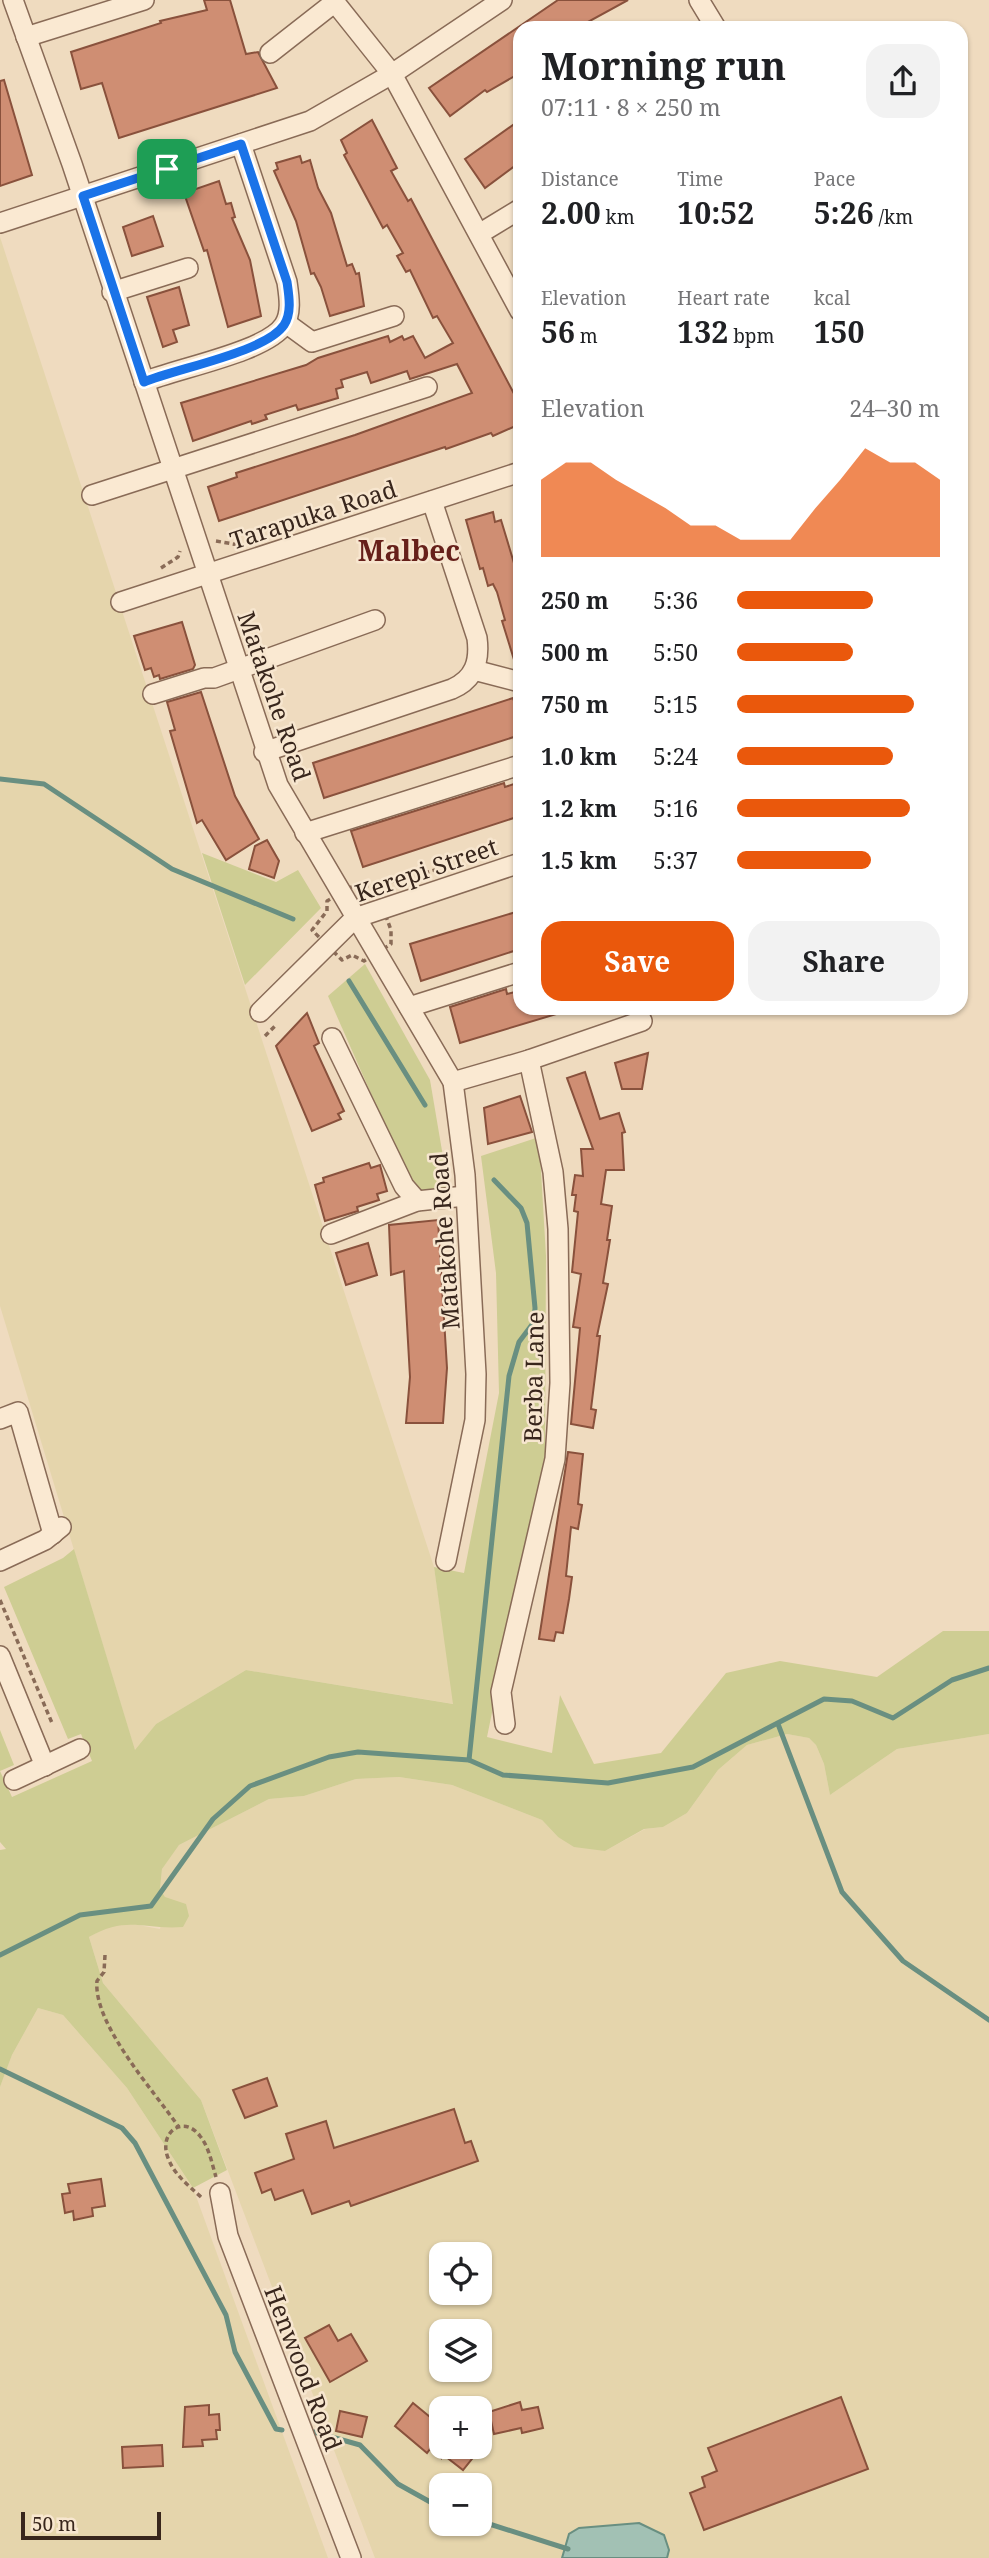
<!DOCTYPE html>
<html lang="en">
<head>
<meta charset="utf-8">
<style>
	:root { --surface:#fff; --page:#f2f2f2; --text:#202124; --muted:#757577; --accent:#ea580c }
	body { margin:0; font-family:"Noto Serif",serif; background:var(--page); color:var(--text); height:100vh; display:flex; flex-direction:column; font-size:26px; white-space:nowrap }
	* { box-sizing:border-box; margin:0 }
	p { font-size:23px; color:var(--muted) }
	.icon { flex:none; width:38px; height:38px; fill:none; stroke:currentColor; stroke-width:2; stroke-linecap:round; stroke-linejoin:round }
	.map { position:relative; flex:1; overflow:hidden }
	.drawer { position:absolute; left:513px; top:21px; width:455px; height:994px; display:flex; flex-direction:column; background:var(--surface); border-radius:21px; box-shadow:0 2px 5px #0004 }
	.drawer>* { flex:none }
	.controls { position:absolute; left:429px; top:2242px; display:grid; gap:14px }
	.controls a { display:grid; place-items:center; width:63px; height:63px; border-radius:14px; background:var(--surface); box-shadow:0 2px 5px #0004; font-size:35px }
	.scale { position:absolute; left:21px; bottom:18px; width:140px; box-sizing:border-box; padding-left:7px; border:4px solid #38261c; border-top:0; font-size:19px; line-height:24px; white-space:nowrap; color:#38261c; -webkit-text-stroke:5px #f7e6cf; paint-order:stroke }
	.pin { position:absolute; display:grid; place-items:center; width:60px; height:60px; color:#fff; margin:-30px; border-radius:14px; box-shadow:0 4px 10px #0006 }
	.round { display:grid; place-items:center; flex:none; width:74px; height:74px; border-radius:21px; background:var(--page) }
	.overview { display:flex; align-items:center; justify-content:space-between; height:119px; padding:0 28px }
	h1 { font-size:38px; font-weight:700; line-height:52px }
	.stats { display:grid; grid-template-columns:repeat(3,1fr); gap:10px; height:119px; padding:7px 28px }
	.stats div { display:grid; align-content:center }
	.stats b { font-size:30px; font-weight:700 }
	.stats small { font-size:19px; font-weight:400 }
	.stats p { font-size:19px }
	.chart { height:196px; padding:14px 28px }
	.chart p { display:flex; justify-content:space-between }
	.chart svg { width:100%; height:126px; margin-top:7px; fill:var(--accent); opacity:.7 }
	.primary-button { display:flex; gap:14px; margin-top:auto; padding:14px 28px }
	.primary-button a { flex:1; height:80px; border-radius:21px; background:var(--accent); color:#fff; font-size:28px; font-weight:700; line-height:80px; text-align:center }
	.primary-button a+a { background:var(--page); color:var(--text) }
	ul { padding:0 28px; list-style:none; font-size:23px }
	li { display:grid; grid-template-columns:112px 84px 1fr; align-items:center; height:52px }
	li i { height:18px; border-radius:9px; background:var(--accent) }
	.map>svg:first-child { display:block }
</style>
</head>
<body>
<div class="map">
<svg width="989" height="2558" viewBox="0 0 989 2558">
	<rect width="100%" height="100%" fill="#efdbbf"/>
	<g fill="#e5d5ac" fill-rule="evenodd">
		<path d="M0,237L434,1567L454,1704L246,1670L156,1724L135,1751L0,1306Z"/>
		<path d="M787,1734L809,1738L816,1745L824,1764L830,1795L897,1749L989,1734V2558H375L201,2100L103,1983L89,1937L109,1926L127,1923L160,1929L165,1897L160,1889L162,1869L169,1854L179,1845L269,1799L304,1796L356,1779L399,1777L452,1785L542,1820L558,1837L605,1851L645,1829L663,1827L687,1813L718,1770L747,1745ZM441,2254H480V2292H441ZM441,2331H480V2370H441ZM441,2408H480V2446H441ZM441,2485H480V2524H441Z"/>
		<path d="M38,2008L63,2015L127,2088L193,2188L328,2558H0V2087L12,2055Z"/>
	</g>
	<g fill="#cecd93">
		<path d="M202,853L276,882L298,870L321,908L245,985Z"/>
		<path d="M365,964L430,1080L449,1192L421,1191L402,1164L328,996Z"/>
		<path d="M539,1137L546,1256L545,1454L487,1737L552,1753L560,1695L594,1764L661,1753L726,1673L780,1661L877,1677L943,1631H989V1734L897,1749L830,1795L824,1764L816,1745L809,1738L787,1734L747,1745L718,1770L687,1813L663,1827L644,1829L605,1851L574,1847L558,1837L542,1820L452,1785L399,1777L356,1779L304,1796L269,1799L179,1845L162,1869L160,1889L165,1897L186,1904L189,1916L183,1927C142,1930 128,1915 89,1937L103,1983L201,2100L227,2170L193,2188L127,2088L63,2015L38,2008L12,2055L0,2087V1850L6,1849L0,1842V1730L14,1765L0,1771L12,1797L92,1761L81,1734L68,1739L4,1587L63,1558L74,1549L135,1750L156,1724L246,1670L453,1704L434,1567L464,1573L499,1393L496,1273L481,1156Z"/>
	</g>
	<path fill="#a2c1b4" stroke="#698f81" stroke-width="2" d="M639,2523L664,2535L669,2550L667,2558H562L569,2534L579,2528Z"/>
	<g fill="none" stroke-linecap="round" stroke-linejoin="round">
		<g stroke="#698f81" stroke-width="5">
			<path d="M0,779L44,784L172,869L293,919"/>
			<path d="M349,981L425,1105"/>
			<path d="M778,1724L842,1892L903,1961L989,2020"/>
			<path d="M469,1760L509,1376L519,1342L534,1322L535,1308L527,1223L521,1208L494,1180"/>
			<path d="M0,1955L80,1915L151,1906L213,1819L250,1786L329,1757L358,1752L469,1760L503,1775L608,1783L693,1767L824,1699L852,1701L893,1718L952,1680L989,1668"/>
			<path d="M0,2069L122,2128L135,2143L226,2315L235,2352L276,2429L282,2430"/>
			<path d="M314,2432L360,2445L398,2484L441,2508"/>
			<path d="M480,2521L568,2549"/>
		</g>
	</g>
	<g fill="#cf8e73" stroke="#89513c" stroke-width="2">
		<path d="M204,0H230L246,54L258,52L277,88L119,138L102,83L81,89L71,52L161,23L160,21L207,10Z"/>
		<path d="M558,0H628L577,28H520V73L487,92L485,90L450,116L429,88Z"/>
		<path d="M4,80L32,175L0,186V81Z"/>
		<path d="M372,120L397,168L391,171L408,201L411,199L520,405V424L493,436L491,433L446,449L445,447L219,521L208,487L237,477L236,473L355,435L472,393L457,364L410,379L407,371L371,383L367,372L341,380L343,387L336,389L338,398L298,410L296,405L265,415L267,419L252,424L251,421L193,441L181,403L306,365L318,358L388,336L390,342L402,336L404,340L413,336L425,358L453,343L437,316L433,318L410,270L406,272L397,256L403,253L387,225L383,228L344,155L347,153L341,140Z"/>
		<path d="M520,120V162L485,188L465,159Z"/>
		<path d="M300,156L302,163L310,160L318,188L331,213L347,266L352,264L356,274L359,273L364,306L330,316L321,287L314,273L311,274L296,221L274,171L278,169L276,163Z"/>
		<path d="M219,181L226,204L231,203L235,217L232,218L250,260L261,316L228,327L207,250L204,251L184,193Z"/>
		<path d="M153,216L163,246L132,256L123,227Z"/>
		<path d="M179,287L189,325L173,330L177,342L163,347L147,297Z"/>
		<path d="M493,512L495,522L501,520L517,573L520,572V665L516,666L502,621L505,620L497,592L493,584L488,586L483,568L480,569L466,520Z"/>
		<path d="M182,622L195,665L193,669L160,679L159,675L154,677L151,668L145,670L134,636Z"/>
		<path d="M201,692L235,796L259,839L226,860L202,820L197,823L170,731L175,730L167,702Z"/>
		<path d="M513,698L515,704L520,703V735L324,798L313,763Z"/>
		<path d="M520,782V816L363,867L351,831L504,783L505,787Z"/>
		<path d="M267,840L279,861L274,878L249,869L255,846Z"/>
		<path d="M516,912H520V949L421,981L410,944Z"/>
		<path d="M506,989L507,994L515,992L520,1008H563V1012L460,1043L450,1007Z"/>
		<path d="M307,1013L319,1043L314,1046L344,1111L338,1114L341,1119L312,1131L276,1046Z"/>
		<path d="M648,1053L642,1089H622L615,1063Z"/>
		<path d="M585,1072L600,1119L619,1113L625,1132L622,1133L624,1170H606L601,1204L612,1206L607,1240H610L603,1283L608,1284L597,1336H600L591,1409L596,1410L593,1428L571,1424L580,1328L573,1327L581,1274L572,1272L578,1212L574,1211L576,1195H572L575,1175L583,1176L581,1149H593L567,1078Z"/>
		<path d="M520,1096L532,1132L488,1144L484,1108Z"/>
		<path d="M369,1163L371,1168L380,1165L387,1191L377,1194L379,1200L357,1207L358,1211L325,1221L315,1185L324,1182L323,1178Z"/>
		<path d="M438,1220L447,1368L443,1423H406L410,1377L404,1271L391,1275L389,1225Z"/>
		<path d="M368,1243L377,1275L346,1285L336,1253Z"/>
		<path d="M568,1452L583,1454L578,1504L582,1505L578,1529L571,1527L566,1576L572,1577L569,1599L563,1633L556,1632L554,1641L539,1639Z"/>
		<path d="M267,2078L277,2106L245,2118L233,2090Z"/>
		<path d="M454,2109L465,2143L471,2141L478,2161L351,2206L349,2201L312,2214L303,2190L275,2200L271,2189L262,2193L255,2173L294,2159L286,2134L326,2121L334,2148Z"/>
		<path d="M101,2179L105,2206L92,2208L93,2216L74,2220L73,2211L65,2213L62,2194L70,2193L68,2184Z"/>
		<path d="M329,2325L338,2341L351,2334L367,2361L330,2382L305,2338Z"/>
		<path d="M841,2397L868,2469L704,2530L690,2493L705,2487L702,2477L717,2471L708,2448Z"/>
		<path d="M520,2402L522,2410L538,2407L543,2428L522,2433L521,2428L494,2434L489,2412Z"/>
		<path d="M413,2403L441,2426V2446H465L475,2455L463,2470L441,2453V2458L430,2449L427,2453L395,2426Z"/>
		<path d="M209,2405V2415L219,2414L220,2430H216L217,2439L202,2440L203,2446L183,2447L185,2407Z"/>
		<path d="M340,2411L367,2417L362,2437L336,2431Z"/>
		<path d="M162,2445L163,2466L123,2468L122,2447Z"/>
	</g>
	<g fill="none" stroke-linecap="round" stroke-linejoin="round">
		<defs>
			<g id="minor">
				<path d="M13,0L72,164L278,785L453,1082L465,1175L476,1374L475,1420L446,1561"/>
				<path d="M333,0L392,74L520,311"/>
				<path d="M699,0L716,28"/>
				<path d="M26,37L144,0"/>
				<path d="M270,53L335,2"/>
				<path d="M0,223L310,121L392,74L502,0"/>
				<path d="M479,234L520,209"/>
				<path d="M112,292L188,268"/>
				<path d="M286,323L312,342L394,316"/>
				<path d="M144,382C178,368 266,352 284,325C292,313 289,296 287,282L241,144"/>
				<path d="M92,495L427,387"/>
				<path d="M121,602L520,472"/>
				<path d="M474,670L520,682"/>
				<path d="M153,694L204,678H214L375,620"/>
				<path d="M264,752L452,689C475,679 480,661 477,638L432,501"/>
				<path d="M305,833L520,765"/>
				<path d="M409,1007L520,972"/>
				<path d="M260,1012L355,918L520,863"/>
				<path d="M332,1038L404,1186L417,1201"/>
				<path d="M453,1082L529,1060L642,1021"/>
				<path d="M331,1234L417,1201L465,1196"/>
				<path d="M0,1419L18,1412L53,1534"/>
				<path d="M0,1561L45,1540L61,1527"/>
				<path d="M0,1656L45,1766"/>
				<path d="M505,1724L501,1692L555,1459L560,1383L558,1229L553,1172L529,1060"/>
				<path d="M14,1780L80,1749"/>
				<path d="M220,2193L228,2236L351,2558"/>
			</g>
		</defs>
		<use href="#minor" stroke="#896b57" stroke-width="22"/>
		<g stroke="#896b57" stroke-width="3.5" stroke-dasharray="5 3.5" stroke-linecap="butt">
			<path d="M216,541L239,545"/>
			<path d="M161,568L178,557L180,551"/>
			<path d="M355,885L375,886L391,930V944L364,961L352,955L342,960L312,930L327,911V901Z"/>
			<path d="M375,886L435,870"/>
			<path d="M265,1036L276,1025"/>
			<path d="M0,1600L52,1723"/>
			<path d="M105,1955L104,1972L97,1981C93,2024 154,2091 178,2126"/>
			<path d="M201,2197C187,2184 173,2174 167,2155C160,2131 184,2115 200,2136C209,2147 212,2164 216,2177"/>
		</g>
		<use href="#minor" stroke="#fae9d2" stroke-width="19"/>
	</g>
	<g fill="none" stroke-linecap="round" stroke-linejoin="round">
		<defs>
			<path id="route" d="M241,144L287,282C289,296 292,313 284,325C266,352 178,368 144,382L83,196Z"/>
		</defs>
		<use href="#route" stroke="#fff" stroke-width="14"/>
		<use href="#route" stroke="#1a73e8" stroke-width="9"/>
	</g>
	<g text-anchor="middle" dominant-baseline="central" stroke-width="5" stroke-linejoin="round" paint-order="stroke">
		<g font-size="24" fill="#38261c" stroke="#f7e6cf">
			<text transform="translate(313 514) rotate(-18)">Tarapuka Road</text>
			<text transform="translate(275 696) rotate(71)">Matakohe Road</text>
			<text transform="translate(426 869) rotate(-19)">Kerepi Street</text>
			<text transform="translate(444 1241) rotate(-94)">Matakohe Road</text>
			<text transform="translate(533 1377) rotate(-89)">Berba Lane</text>
			<text transform="translate(304 2368) rotate(69)">Henwood Road</text>
		</g>
		<g font-size="28" font-weight="bold" fill="#66201a" stroke="#f7e6cf">
			<text x="409" y="550">Malbec</text>
		</g>
	</g>
</svg>
<div class="controls">
<a><svg class="icon" aria-label="locate" viewBox="0 0 24 24"><circle cx="12" cy="12" r="6"/><path d="M12 2v4M12 18v4M2 12h4M18 12h4"/></svg></a>
<a><svg class="icon" aria-label="layers" viewBox="0 0 24 24"><path d="M12 4l9 5-9 5-9-5zM3 14l9 5 9-5"/></svg></a>
<a>+</a>
<a>−</a>
</div>
<div class="scale">50 m</div>
<div class="pin" style="left:167px;top:169px;background:#1e9e55"><svg class="icon" aria-label="arrive" viewBox="0 0 24 24"><path d="M6 21V4h12l-3 4 3 4H6"/></svg></div>
<section class="drawer">
<div class="overview"><div><h1>Morning run</h1><p>07:11 · 8 × 250 m</p></div><a class="round"><svg class="icon" aria-label="share" viewBox="0 0 24 24"><path d="M12 15V3M7 8l5-5 5 5M5 13v7h14v-7"/></svg></a></div>
<div class="stats">
<div><p>Distance</p><b>2.00<small> km</small></b></div>
<div><p>Time</p><b>10:52</b></div>
<div><p>Pace</p><b>5:26<small> /km</small></b></div>
</div>
<div class="stats">
<div><p>Elevation</p><b>56<small> m</small></b></div>
<div><p>Heart rate</p><b>132<small> bpm</small></b></div>
<div><p>kcal</p><b>150</b></div>
</div>
<div class="chart"><p><span>Elevation</span>24–30 m</p>
<svg viewBox="0 0 160 44" preserveAspectRatio="none"><path d="M0 44V17L10 11L20 11L30 17L40 22L50 27L60 33L70 33L80 38L90 38L100 38L110 27L120 17L130 6L140 11L150 11L160 17V44z"/></svg>
</div>
<ul>
<li><b>250 m</b>5:36<i style="width:67%"></i></li>
<li><b>500 m</b>5:50<i style="width:57%"></i></li>
<li><b>750 m</b>5:15<i style="width:87%"></i></li>
<li><b>1.0 km</b>5:24<i style="width:77%"></i></li>
<li><b>1.2 km</b>5:16<i style="width:85%"></i></li>
<li><b>1.5 km</b>5:37<i style="width:66%"></i></li>
</ul>
<div class="primary-button"><a>Save</a><a>Share</a></div>
</section>
</div>
</body>
</html>
